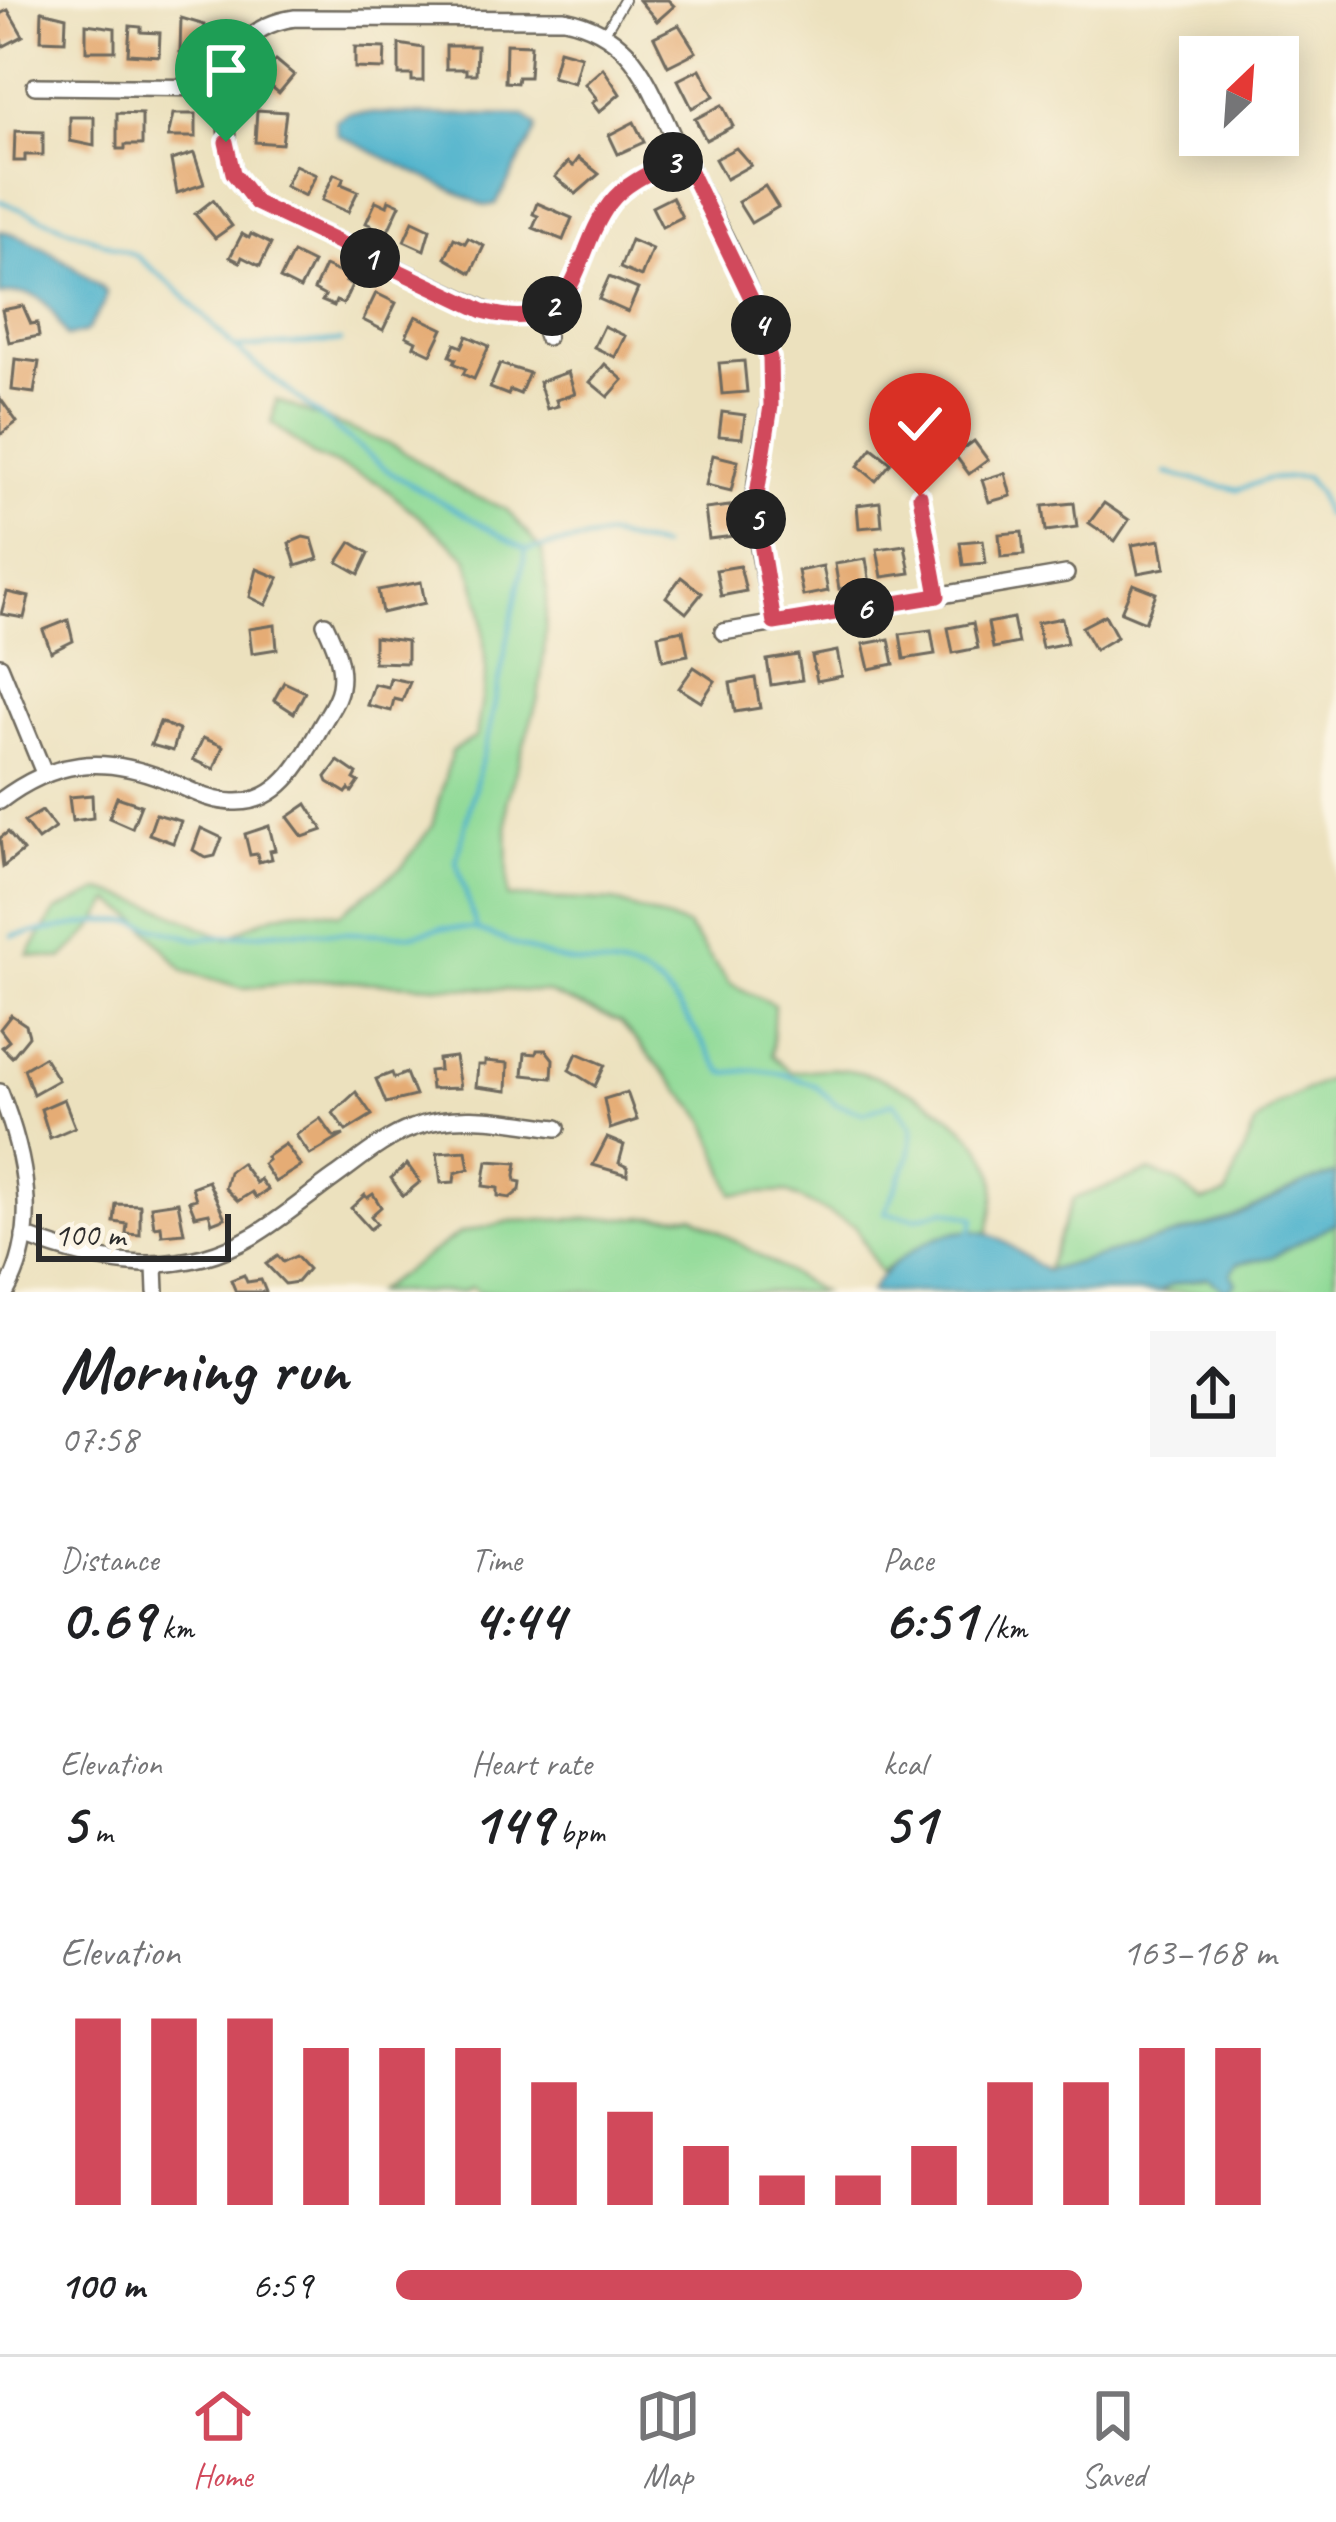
<!DOCTYPE html>
<html lang="en">
<head>
<meta charset="utf-8">
<style>
	:root { --surface:#fff; --page:#f6f6f6; --text:#202124; --muted:#757577; --line:#e0e0e0; --accent:#d1495b }
	body { margin:0; font-family:Caveat,sans-serif; background:var(--page); color:var(--text); height:100vh; display:flex; flex-direction:column; font-size:45px; white-space:nowrap }
	* { box-sizing:border-box; margin:0 }
	p { font-size:39px; color:var(--muted) }
	.icon { flex:none; width:66px; height:66px; fill:none; stroke:currentColor; stroke-width:2; stroke-linecap:round; stroke-linejoin:round }
	.map { position:relative; height:1292px; overflow:hidden }
	.side { display:flex; flex-direction:column; background:var(--surface); flex:1 }
	.side>* { flex:none }
	.needle { width:78px; rotate:25deg }
	.buttons { position:absolute; left:1179px; top:36px; display:grid; gap:24px }
	.buttons a { display:grid; place-items:center; width:120px; height:120px; border-radius:0px; background:var(--surface); box-shadow:0 6px 30px #0003; font-size:60px }
	.scale { position:absolute; left:36px; bottom:30px; width:195px; box-sizing:border-box; padding-left:12px; border:6px solid #2b2b2b; border-top:0; font-size:33px; line-height:42px; white-space:nowrap; color:#2b2b2b; -webkit-text-stroke:9px #fcf5e5; paint-order:stroke }
	.pin { position:absolute; display:grid; place-items:center; width:102px; height:102px; color:#fff; margin:-123px -51px; border-radius:50% 50% 50% 0; rotate:-45deg; box-shadow:0 0 12px #0007 }
	.pin .icon { rotate:45deg }
	.km { position:absolute; width:60px; height:60px; margin:-30px; border-radius:50%; background:#222; color:#fff; font-size:33px; line-height:60px; text-align:center }
	.round { display:grid; place-items:center; flex:none; width:126px; height:126px; border-radius:0px; background:var(--page) }
	.overview { display:flex; align-items:center; justify-content:space-between; height:204px; padding:0 60px }
	h1 { font-size:66px; font-weight:600; line-height:90px }
	.stats { display:grid; grid-template-columns:repeat(3,1fr); gap:18px; height:204px; padding:12px 60px }
	.stats div { display:grid; align-content:center }
	.stats b { font-size:60px; font-weight:600 }
	.stats small { font-size:33px; font-weight:400 }
	.stats p { font-size:33px }
	.chart { height:336px; padding:24px 60px }
	.chart p { display:flex; justify-content:space-between }
	.chart svg { width:100%; height:216px; margin-top:12px; stroke:var(--accent); stroke-width:6 }
	ul { padding:0 60px; list-style:none; font-size:39px }
	li { display:grid; grid-template-columns:192px 144px 1fr; align-items:center; height:90px }
	li i { height:30px; border-radius:15px; background:var(--accent) }
	.tabs { display:flex; justify-content:space-around; align-items:center; height:168px; border-top:3px solid var(--line); background:var(--surface); font-size:33px; color:var(--muted) }
	.tabs a { display:grid; justify-items:center; gap:6px }
	.tabs .active { color:var(--accent) }
	.map>svg:first-child { display:block }
</style>
</head>
<body>
<div class="map">
<svg width="1336" height="1292" viewBox="0 0 1336 1292">
	<rect width="100%" height="100%" fill="#fcf5e5"/>
	<filter id="ink" filterUnits="userSpaceOnUse"><feTurbulence type="fractalNoise" baseFrequency=".00833" numOctaves="2"/><feDisplacementMap in="SourceGraphic" scale="24" xChannelSelector="R" yChannelSelector="G"/><feConvolveMatrix kernelMatrix="1 2 1 2 8 2 1 2 1" color-interpolation-filters="sRGB"/></filter>
	<filter id="wash" filterUnits="userSpaceOnUse"><feTurbulence type="fractalNoise" baseFrequency=".004" numOctaves="4" result="noise"/><feDisplacementMap in="SourceGraphic" scale="48" xChannelSelector="R" yChannelSelector="G"/><feGaussianBlur stdDeviation="2.7" result="paint"/><feColorMatrix in="noise" values="0 0 0 0 0 0 0 0 0 0 0 0 0 0 0 0 0 1.4 0 .05"/><feComposite in="paint" operator="in"/></filter>
	<g filter="url(#wash)">
		<rect width="100%" height="100%" fill="#ece1be"/>
		<g fill="#90da97" stroke="#5e8261" stroke-width="3">
			<path d="M276,400L396,447L465,492L507,510L542,551L547,591L544,654L538,699L507,799L508,897L613,901L687,926L729,983L774,1005L772,1055L791,1072C806,1071 823,1068 838,1069C892,1072 993,1126 995,1186C996,1201 990,1219 988,1233C946,1228 913,1249 880,1273L855,1226L786,1192L733,1194L706,1120L620,1022L546,992L324,980L243,988L184,971L140,921L111,901L92,929L62,959L28,955L56,911L102,890L163,909L227,939C267,914 293,904 340,914L402,867L432,826L452,751L476,737L486,675L482,608L467,557L379,483L313,455L272,423Z"/>
			<path d="M1336,1075V1174L1308,1182L1228,1220L1046,1271L1073,1199L1150,1171L1175,1180L1202,1202L1226,1195L1256,1123L1276,1106Z"/>
			<path d="M693,1216L821,1292H479L472,1287L460,1292H375L460,1233L511,1221Z"/>
			<path d="M1336,1222V1292H1160L1171,1285L1231,1273L1238,1263L1272,1257Z"/>
		</g>
		<g fill="#4db2cc" stroke="#3c6e7c" stroke-width="3">
			<path d="M349,113L525,116L536,126L535,133L496,204L485,206L338,135L335,121Z"/>
			<path d="M0,231C31,235 82,271 106,292L104,304L86,332L67,337C49,306 43,286 0,295Z"/>
			<path d="M1336,1174V1222L1272,1257L1238,1263L1231,1273L1236,1283L1226,1291L1207,1277L1171,1285L1159,1292H870C888,1259 952,1218 990,1235C1010,1243 1028,1260 1046,1271L1228,1220L1308,1182Z"/>
		</g>
		<g fill="none" stroke-linecap="round" stroke-linejoin="round">
			<g stroke="#4db2cc" stroke-width="4.5">
				<path d="M0,201L135,255L177,289L235,348L391,473L526,550L607,536L660,547"/>
				<path d="M235,348L341,341"/>
				<path d="M1166,473L1238,490L1268,479L1305,477L1318,493L1325,515L1336,518"/>
				<path d="M526,550L489,731L456,861L477,930C503,939 529,951 556,959C585,967 622,962 649,978C680,997 701,1045 724,1073L754,1070L783,1074L813,1084L836,1104L864,1113L893,1102L913,1127L909,1157L885,1213L916,1218L945,1210L975,1218L970,1232"/>
				<path d="M12,936L104,921L135,922L196,939L287,931L411,935L441,928L476,929"/>
			</g>
		</g>
		<g id="blocks">
			<g fill="#e5ac74">
				<path d="M639,0H668L674,6L657,21Z"/>
				<path d="M8,10L23,36L2,47L0,14Z"/>
				<path d="M42,11L66,17L65,41L41,40Z"/>
				<path d="M181,18L205,25V52H180Z"/>
				<path d="M86,24L115,28V51H86Z"/>
				<path d="M679,25L696,52L668,66L654,37Z"/>
				<path d="M130,26L141,27V32L160,33L159,56L128,54Z"/>
				<path d="M399,44L423,48V81H412V75H399Z"/>
				<path d="M506,44L531,45L529,77H518L517,83L505,82Z"/>
				<path d="M446,46H477L476,74H466V69H446Z"/>
				<path d="M355,47L385,48L384,69L355,68Z"/>
				<path d="M559,50L581,56L574,83L552,77Z"/>
				<path d="M276,60L294,75L279,93L261,78Z"/>
				<path d="M603,68L620,94L599,112L592,103L597,99L585,84Z"/>
				<path d="M700,69L714,96L692,108L678,80Z"/>
				<path d="M722,105L733,126L706,140L695,119Z"/>
				<path d="M257,110L286,112L282,144L255,142Z"/>
				<path d="M117,113L142,114V145H125V149H117Z"/>
				<path d="M173,114H196V137H168Z"/>
				<path d="M70,117H94V146L70,141Z"/>
				<path d="M634,122L644,142L618,154L609,135Z"/>
				<path d="M15,131L43,132V155H25V161H14Z"/>
				<path d="M736,148L751,165L726,179L715,159Z"/>
				<path d="M194,153L204,184L177,193L171,160Z"/>
				<path d="M579,158L599,174L576,194L555,177L568,162L573,166Z"/>
				<path d="M295,165L316,175L305,196L285,186Z"/>
				<path d="M334,174L344,178L341,184L358,191L348,212L322,200Z"/>
				<path d="M765,186L778,207L751,223L738,202Z"/>
				<path d="M672,197L682,217L662,227L652,207Z"/>
				<path d="M213,200L232,226L215,238L195,214Z"/>
				<path d="M389,200L400,205L387,233L366,223L376,201L387,206Z"/>
				<path d="M537,203L572,218L563,240L533,228L538,216L533,214Z"/>
				<path d="M413,221L430,229L424,250L404,241Z"/>
				<path d="M242,234L249,238L251,234L271,244L260,266L242,257L240,262L230,257Z"/>
				<path d="M454,238L465,243L468,238L484,246L471,273L445,258Z"/>
				<path d="M631,240L652,249L641,277L620,268Z"/>
				<path d="M293,253L313,263L300,289L280,279Z"/>
				<path d="M325,266L349,277L346,282L352,285L343,304L336,301L334,306L322,301L325,296L314,290Z"/>
				<path d="M609,277L638,289L628,312L599,299Z"/>
				<path d="M376,293L396,303L383,330L363,320Z"/>
				<path d="M23,306L31,324L37,323L39,336L9,342L2,310Z"/>
				<path d="M416,316L443,329L431,354L414,346L416,341L406,336Z"/>
				<path d="M604,326L625,336L615,357L594,347Z"/>
				<path d="M467,336L489,346L474,379L463,374L466,369L454,363L456,359L450,356L455,344L462,347Z"/>
				<path d="M15,359L39,362L34,393L12,390Z"/>
				<path d="M744,361L747,392L722,394L719,363Z"/>
				<path d="M500,364L529,373L520,394L510,390L508,395L490,388Z"/>
				<path d="M605,364L623,380L608,397L590,382Z"/>
				<path d="M568,372L575,394L556,400L558,406L547,409L539,382Z"/>
				<path d="M908,389L912,416L886,420L881,394Z"/>
				<path d="M926,396L952,400L949,427L922,423Z"/>
				<path d="M0,398L17,422L0,435Z"/>
				<path d="M722,412L745,415L742,438L719,436Z"/>
				<path d="M974,441L988,460L969,474L955,455Z"/>
				<path d="M872,448L891,463L876,481L858,466Z"/>
				<path d="M713,455L738,461L731,491L706,485Z"/>
				<path d="M1005,473L1011,496L989,502L982,480Z"/>
				<path d="M880,502L882,526L859,528L857,505Z"/>
				<path d="M1074,503L1077,527L1046,531L1043,506Z"/>
				<path d="M1104,503L1129,520L1115,541L1089,523Z"/>
				<path d="M730,506L734,536L709,539L705,509Z"/>
				<path d="M1022,532L1024,555L1001,557L999,534Z"/>
				<path d="M303,537L312,539L318,559L296,566L289,543Z"/>
				<path d="M983,540L986,563L963,565L960,542Z"/>
				<path d="M1160,540L1165,568L1138,573L1132,545Z"/>
				<path d="M351,542L369,553L359,574L338,562Z"/>
				<path d="M905,545L910,573L882,577L877,549Z"/>
				<path d="M866,559L870,584L839,589L835,564Z"/>
				<path d="M740,566L746,591L721,596L716,570Z"/>
				<path d="M823,566L828,591L803,596L798,571Z"/>
				<path d="M257,569L279,578L266,605L250,597Z"/>
				<path d="M681,577L702,593L686,613L666,597Z"/>
				<path d="M421,582L425,603L382,613L378,590Z"/>
				<path d="M1133,584L1156,593L1145,622L1121,612Z"/>
				<path d="M7,592L29,597L24,618L1,614Z"/>
				<path d="M1105,615L1117,637L1095,650L1082,627Z"/>
				<path d="M1013,618L1018,643L993,648L988,623Z"/>
				<path d="M1062,618L1067,643L1042,648L1037,623Z"/>
				<path d="M68,620L73,641L51,652L43,630Z"/>
				<path d="M973,623L978,648L953,653L948,628Z"/>
				<path d="M275,625L277,649L252,653L249,629Z"/>
				<path d="M683,630L688,655L663,660L658,635Z"/>
				<path d="M931,630L935,654L904,659L900,634Z"/>
				<path d="M374,637L407,641V663L374,662Z"/>
				<path d="M889,639L894,664L869,669L863,644Z"/>
				<path d="M837,651L842,676L817,681L812,656Z"/>
				<path d="M798,655L802,680L771,685L767,660Z"/>
				<path d="M694,667L715,681L701,702L679,688Z"/>
				<path d="M390,678L410,682L402,701L394,699L391,711L367,705L374,684L388,687Z"/>
				<path d="M755,678L760,708L735,712L730,683Z"/>
				<path d="M284,682L305,692L294,713L274,700Z"/>
				<path d="M160,722L179,730L173,751L151,745Z"/>
				<path d="M203,738L223,746L214,769L193,760Z"/>
				<path d="M338,761L357,774L354,779L359,782L352,792L349,789L346,793L328,782L326,777Z"/>
				<path d="M92,795L93,818L72,821L69,797Z"/>
				<path d="M117,797L141,805L132,828L109,818Z"/>
				<path d="M307,804L323,830L303,837L288,817Z"/>
				<path d="M42,811L55,828L38,840L24,822Z"/>
				<path d="M156,814L181,821L173,843L149,834Z"/>
				<path d="M269,826L275,850L270,851L272,859L259,862L257,854L250,855L245,834Z"/>
				<path d="M201,828L222,838L215,856L206,858L193,850Z"/>
				<path d="M8,832L23,851L3,867L0,838Z"/>
				<path d="M11,1015L26,1025L29,1036L12,1057L2,1047L9,1041L0,1029Z"/>
				<path d="M537,1050H546L553,1059L552,1078L523,1075L525,1053L536,1054Z"/>
				<path d="M577,1053L605,1065L595,1086L569,1070Z"/>
				<path d="M44,1057L58,1080L33,1094L24,1069Z"/>
				<path d="M455,1057L460,1088L431,1089L429,1071L439,1070L438,1059Z"/>
				<path d="M485,1061L508,1063L507,1091L476,1087L478,1065H485Z"/>
				<path d="M392,1073L394,1078L406,1073L415,1096L386,1103L376,1079Z"/>
				<path d="M356,1092L372,1115L346,1131L333,1113Z"/>
				<path d="M627,1092L637,1120L610,1129L604,1099Z"/>
				<path d="M64,1099L75,1127L50,1138L41,1109Z"/>
				<path d="M320,1118L334,1137L344,1135L310,1155L296,1135Z"/>
				<path d="M607,1138L624,1145L619,1163L627,1167V1175L593,1165Z"/>
				<path d="M285,1144L301,1166L275,1182L263,1164L268,1160L266,1157Z"/>
				<path d="M466,1151L469,1169L455,1173L454,1182L441,1183L437,1153Z"/>
				<path d="M487,1161L517,1163L515,1175L516,1181L521,1182L520,1190L510,1198L498,1196V1188L483,1186Z"/>
				<path d="M241,1163L256,1183L260,1179L268,1190L256,1198L252,1192L238,1201L225,1188L229,1172Z"/>
				<path d="M407,1164L420,1182L403,1196L391,1178Z"/>
				<path d="M208,1181L225,1218L212,1223L209,1213L195,1216L189,1201L196,1199L192,1187Z"/>
				<path d="M373,1194L381,1207L371,1216L377,1224L370,1229L351,1208L365,1195L367,1198Z"/>
				<path d="M178,1202L184,1233L162,1235L161,1226L154,1227L151,1206Z"/>
				<path d="M116,1204L140,1205V1235L126,1234L127,1224L114,1222Z"/>
				<path d="M278,1256L283,1262L296,1256L308,1269L297,1282L285,1284L266,1264Z"/>
				<path d="M244,1275L247,1282L261,1280L266,1292H236L231,1280Z"/>
			</g>
		</g>
	</g>
	<g filter="url(#ink)">
		<use href="#blocks" fill-opacity="0" stroke="#6f6b5e" stroke-width="3"/>
		<g fill="none" stroke-linecap="round" stroke-linejoin="round">
			<defs>
				<path id="lane" d="M604,34L624,0"/>
				<g id="street">
					<path d="M35,86L226,88"/>
					<path d="M683,157C659,169 628,180 611,201C573,251 586,327 497,315L256,203C230,177 226,152 226,116C227,65 238,26 295,18L564,19C589,24 609,34 627,53C649,77 661,112 675,141C706,204 760,292 770,360C776,407 757,449 755,496C753,537 767,582 774,623"/>
					<path d="M538,313L547,337"/>
					<path d="M920,496L938,596"/>
					<path d="M723,632L1066,574"/>
					<path d="M0,666L44,773"/>
					<path d="M0,801C54,760 102,755 164,779C187,788 209,802 234,802C279,804 301,762 320,728C327,715 338,701 340,687C344,665 334,643 325,624"/>
					<path d="M0,1092C25,1155 41,1229 6,1292"/>
					<path d="M24,1236C102,1266 178,1280 253,1236C282,1219 308,1196 335,1177C359,1160 384,1138 412,1128C458,1110 509,1122 557,1128"/>
					<path d="M155,1266L156,1292"/>
				</g>
			</defs>
			<use href="#lane" stroke="#6f6b5e" stroke-width="12"/>
			<use href="#street" stroke="#6f6b5e" stroke-width="20"/>
			<use href="#lane" stroke="#fff" stroke-width="8"/>
			<use href="#street" stroke="#fff" stroke-width="15"/>
		</g>
	</g>
	<g fill="none" stroke-linecap="round" stroke-linejoin="round" filter="url(#ink)">
		<defs>
			<path id="route" d="M226,142L233,173L256,203L483,311C584,339 570,256 610,203C627,180 659,169 683,157L751,298L770,358L771,406L755,507L774,623L938,596L920,496"/>
		</defs>
		<use href="#route" stroke="#fff" stroke-width="24"/>
		<use href="#route" stroke="#d1495b" stroke-width="15"/>
	</g>
</svg>
<div class="buttons">
<a><svg class="needle" viewBox="-14 -14 28 28"><path d="M0-13l5 13h-10z" fill="#e53935"/><path d="M0 13l5-13h-10z" fill="#757577"/></svg></a>
</div>
<div class="scale">100 m</div>
<div class="pin" style="left:226px;top:142px;background:#1e9e55"><svg class="icon" aria-label="arrive" viewBox="0 0 24 24"><path d="M6 21V4h12l-3 4 3 4H6"/></svg></div>
<div class="pin" style="left:920px;top:496px;background:#d93025"><svg class="icon" aria-label="check" viewBox="0 0 24 24"><path d="M5 12l5 5 9-10"/></svg></div>
<b class="km" style="left:370px;top:258px">1</b>
<b class="km" style="left:552px;top:306px">2</b>
<b class="km" style="left:673px;top:162px">3</b>
<b class="km" style="left:761px;top:325px">4</b>
<b class="km" style="left:756px;top:519px">5</b>
<b class="km" style="left:864px;top:608px">6</b>
</div>
<section class="side">
<div class="overview"><div><h1>Morning run</h1><p>07:58</p></div><a class="round"><svg class="icon" aria-label="share" viewBox="0 0 24 24"><path d="M12 15V3M7 8l5-5 5 5M5 13v7h14v-7"/></svg></a></div>
<div class="stats">
<div><p>Distance</p><b>0.69<small> km</small></b></div>
<div><p>Time</p><b>4:44</b></div>
<div><p>Pace</p><b>6:51<small> /km</small></b></div>
</div>
<div class="stats">
<div><p>Elevation</p><b>5<small> m</small></b></div>
<div><p>Heart rate</p><b>149<small> bpm</small></b></div>
<div><p>kcal</p><b>51</b></div>
</div>
<div class="chart"><p><span>Elevation</span>163–168 m</p>
<svg viewBox="0 0 160 44" preserveAspectRatio="none"><path d="M5 44V6M15 44V6M25 44V6M35 44V12M45 44V12M55 44V12M65 44V19M75 44V25M85 44V32M95 44V38M105 44V38M115 44V32M125 44V19M135 44V19M145 44V12M155 44V12"/></svg>
</div>
<ul>
<li><b>100 m</b>6:59<i style="width:78%"></i></li>
</ul>
</section>
<nav class="tabs">
<a class="active"><svg class="icon" aria-label="home" viewBox="0 0 24 24"><path d="M3 11l9-7 9 7M6 9v11h12V9"/></svg>Home</a>
<a><svg class="icon" aria-label="map" viewBox="0 0 24 24"><path d="M3 6l6-2 6 2 6-2v14l-6 2-6-2-6 2zM9 4v14M15 6v14"/></svg>Map</a>
<a><svg class="icon" aria-label="saved" viewBox="0 0 24 24"><path d="M7 4h10v16l-5-4-5 4z"/></svg>Saved</a>
</nav>
</body>
</html>
